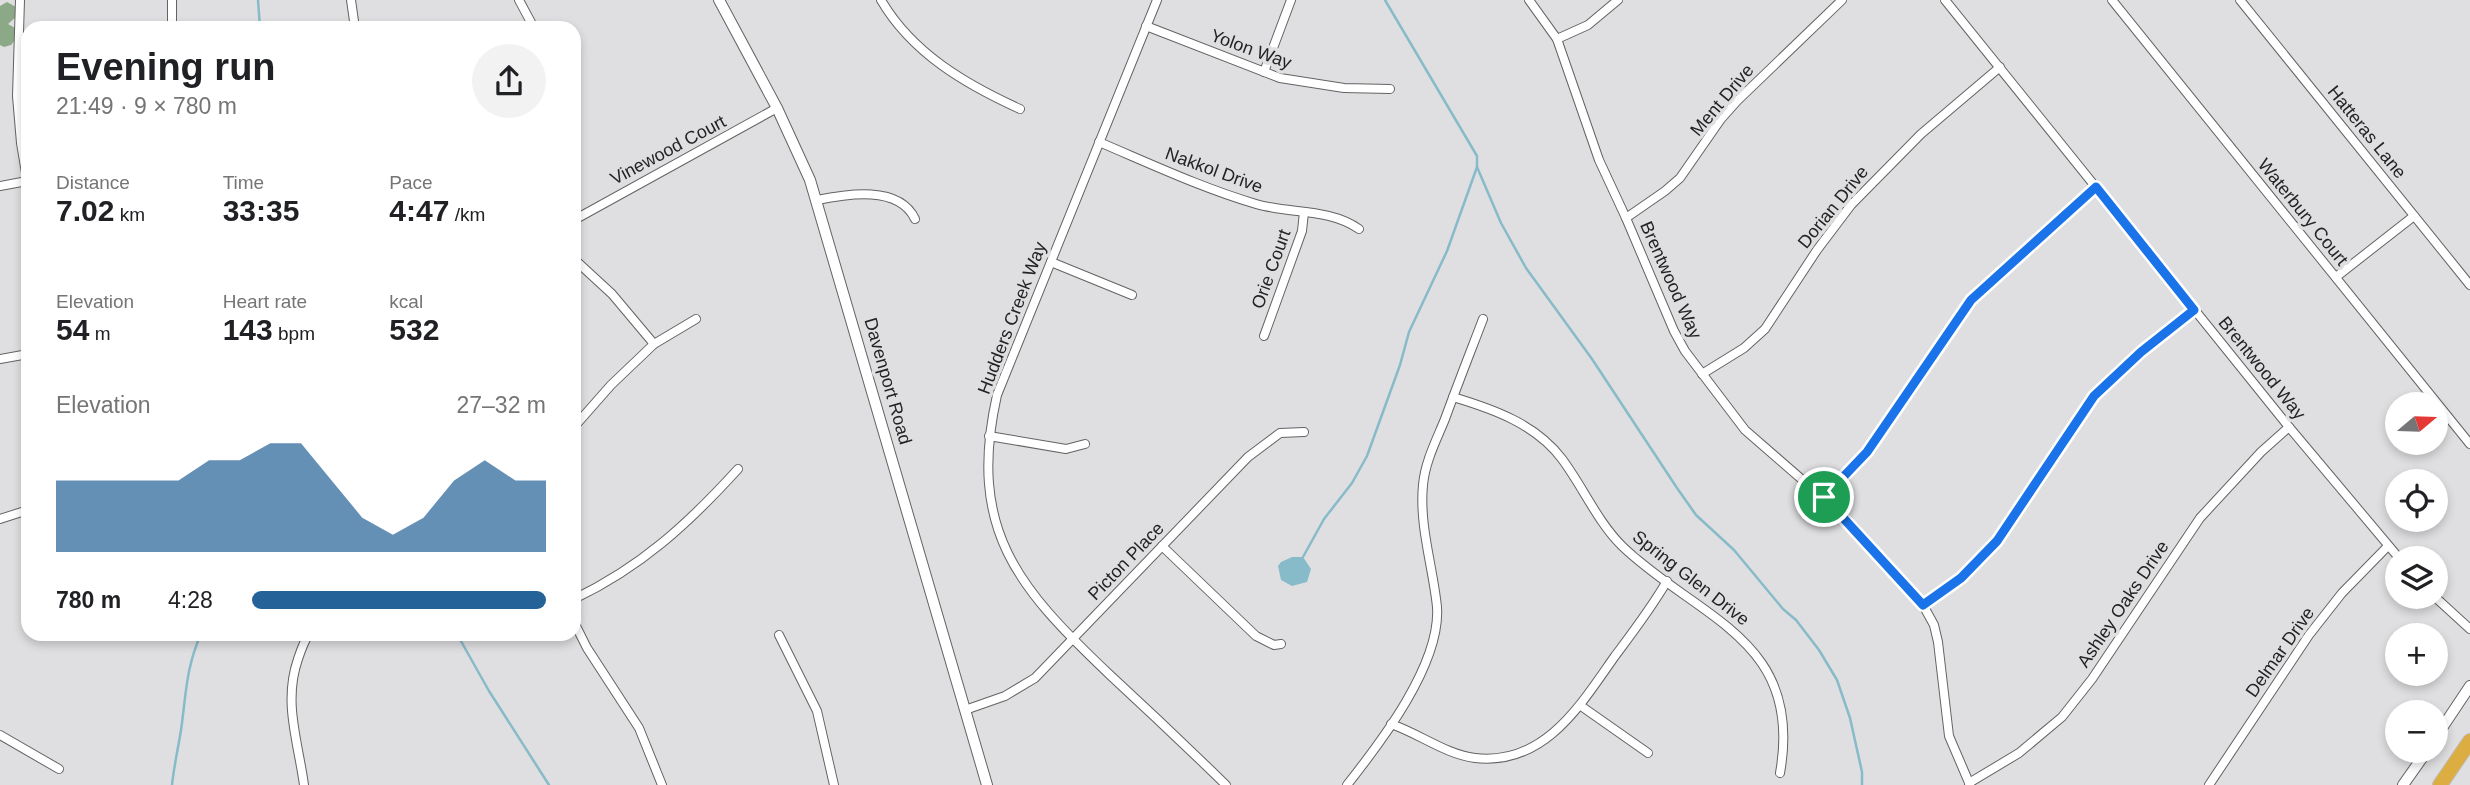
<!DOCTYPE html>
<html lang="en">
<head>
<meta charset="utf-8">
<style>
	:root { --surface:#fff; --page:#f2f2f2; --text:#202124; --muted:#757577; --accent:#246298 }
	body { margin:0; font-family:Helvetica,sans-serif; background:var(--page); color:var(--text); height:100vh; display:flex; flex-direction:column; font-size:26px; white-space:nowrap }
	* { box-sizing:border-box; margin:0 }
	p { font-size:23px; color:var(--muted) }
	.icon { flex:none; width:38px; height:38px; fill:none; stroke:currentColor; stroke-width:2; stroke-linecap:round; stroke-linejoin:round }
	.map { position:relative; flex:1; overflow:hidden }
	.drawer { position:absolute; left:21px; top:21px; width:560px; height:620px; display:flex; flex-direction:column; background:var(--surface); border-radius:21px; box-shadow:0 4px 10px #0003 }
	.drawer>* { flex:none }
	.needle { width:46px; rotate:71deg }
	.fabs { position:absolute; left:2385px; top:392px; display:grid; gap:14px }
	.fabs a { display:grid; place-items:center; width:63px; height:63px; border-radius:50%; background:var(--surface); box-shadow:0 4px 10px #0003; font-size:35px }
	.pin { position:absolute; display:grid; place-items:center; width:60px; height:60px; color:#fff; margin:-30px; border:4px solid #fff; border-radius:50%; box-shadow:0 2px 7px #0007 }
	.round { display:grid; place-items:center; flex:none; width:74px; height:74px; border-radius:37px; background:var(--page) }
	.overview { display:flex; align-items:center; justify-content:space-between; height:119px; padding:0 35px }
	h1 { font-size:38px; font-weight:700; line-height:52px }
	.stats { display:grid; grid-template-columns:repeat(3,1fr); gap:10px; height:119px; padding:7px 35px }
	.stats div { display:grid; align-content:center }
	.stats b { font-size:30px; font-weight:700 }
	.stats small { font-size:19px; font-weight:400 }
	.stats p { font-size:19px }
	.chart { height:196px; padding:14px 35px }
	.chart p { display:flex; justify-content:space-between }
	.chart svg { width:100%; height:126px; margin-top:7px; fill:var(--accent); opacity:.7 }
	ul { padding:0 35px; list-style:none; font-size:23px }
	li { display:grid; grid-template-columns:112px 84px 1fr; align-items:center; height:52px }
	li i { height:18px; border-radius:9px; background:var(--accent) }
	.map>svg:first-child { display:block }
</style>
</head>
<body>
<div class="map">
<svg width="2470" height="785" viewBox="0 0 2470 785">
	<rect width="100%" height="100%" fill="#dfdfe1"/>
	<path fill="#8ca987" d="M7,2L16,7V17L8,24L15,28L18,36L11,45L4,47L0,45V6Z"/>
	<path fill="#87bbc9" d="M1292,557H1303L1311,569L1307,582L1292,586L1281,580L1278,566L1281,562Z"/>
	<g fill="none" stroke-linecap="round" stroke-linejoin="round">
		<g stroke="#87bbc9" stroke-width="2.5">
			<path d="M258,0L260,28"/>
			<path d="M1477,167L1501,223L1526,268L1592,359L1677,488L1696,515L1734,550L1783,609L1796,620L1819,650L1837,680L1850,718L1862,772V785"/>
			<path d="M1303,557L1324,519L1352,483L1367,456L1400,365L1409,332L1447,251L1477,167V156L1385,0"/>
			<path d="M457,634L489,691L549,785"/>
			<path d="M172,785C174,766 178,749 181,730C186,695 186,667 201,634"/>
		</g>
		<defs>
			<g id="minor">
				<path d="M20,0L17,96L21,143L28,185"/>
				<path d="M172,0V28"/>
				<path d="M351,0L355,28"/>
				<path d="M519,0L534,28"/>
				<path d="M881,0C912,53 965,84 1020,109"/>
				<path d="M1157,0L997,395C967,529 1017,587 1110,675C1149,711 1188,748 1226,785"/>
				<path d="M1529,0L1557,39L1599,160L1626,218L1674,331L1685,351L1745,430L1845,517L1923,605L1934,625L1938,642L1949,736L1970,785"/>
				<path d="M1945,0L2289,427L2399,558"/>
				<path d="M2112,0L2470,444"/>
				<path d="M2240,0L2470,285"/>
				<path d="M1146,26L1280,78L1344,88L1390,89"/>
				<path d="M1557,39L1588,25L1618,0"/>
				<path d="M1264,72L1291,0"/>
				<path d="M1099,142C1151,164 1202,188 1256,204C1290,214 1329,208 1359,229"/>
				<path d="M0,186L27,181"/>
				<path d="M817,200C847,194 899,185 915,219"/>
				<path d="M1626,218L1665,191L1680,178L1721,119L1737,101L1842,0"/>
				<path d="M574,220L777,108"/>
				<path d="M574,259L612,294L654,344"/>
				<path d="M1051,262L1132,295"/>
				<path d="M2336,277L2414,216"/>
				<path d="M1264,336L1302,231L1304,212"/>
				<path d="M0,359L28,354"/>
				<path d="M1702,374L1744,348L1765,329L1817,250L1851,205L1921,134L2000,67"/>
				<path d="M1453,397C1493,409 1536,424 1562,459C1583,487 1597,521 1622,546C1698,619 1804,639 1780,773"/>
				<path d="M574,427L611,385L654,344L696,319"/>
				<path d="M989,436L1066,449L1085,444"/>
				<path d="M1824,497L1867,451L1971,300L2096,187"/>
				<path d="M0,519L28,510"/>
				<path d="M1162,546L1256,636L1274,645L1281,644"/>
				<path d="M2435,597L2470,629"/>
				<path d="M574,599C641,567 688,524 738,469"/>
				<path d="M1923,605L1961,578L1997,541L2094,396L2141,352L2194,310"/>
				<path d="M574,622L587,648L639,728L662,785"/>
				<path d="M779,635L817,711L834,785"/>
				<path d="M1581,706L1648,753"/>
				<path d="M965,710L1005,696L1035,678L1248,457L1280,433L1304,432"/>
				<path d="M1391,724C1420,734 1445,754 1475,758C1545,766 1581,704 1615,656C1633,632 1652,607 1667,581"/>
				<path d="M0,735L59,769"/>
				<path d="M1969,783L2019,753L2062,717L2092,679L2200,518L2261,452L2289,427"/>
				<path d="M304,785C298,741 283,702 298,659C301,650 304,641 309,634"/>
				<path d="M1347,785C1381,742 1441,664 1437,607C1433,567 1419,526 1423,485C1425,462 1436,441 1445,419C1457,386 1470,353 1483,319"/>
				<path d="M2209,785L2309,635L2342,593L2388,546"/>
			</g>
			<g id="tertiary">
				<path d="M719,0L777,108L810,180L987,785"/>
				<path d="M2436,737L2470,686"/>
				<path d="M2403,785L2427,751"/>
			</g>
			<path id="motorway" d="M2440,785L2470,741"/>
		</defs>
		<use href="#minor" stroke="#636364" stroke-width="10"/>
		<use href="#tertiary" stroke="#636364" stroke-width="12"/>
		<use href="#motorway" stroke="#bdbdbd" stroke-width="16"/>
		<use href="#minor" stroke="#fff" stroke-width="8"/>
		<use href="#tertiary" stroke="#fff" stroke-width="10"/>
		<use href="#motorway" stroke="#dcae42" stroke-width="14"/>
	</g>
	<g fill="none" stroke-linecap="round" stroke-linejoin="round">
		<defs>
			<path id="route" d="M2096,187L2194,310L2141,352L2094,396L1997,541L1961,578L1923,605L1824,497L1867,452L1971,300Z"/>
		</defs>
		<use href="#route" stroke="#fff" stroke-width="14"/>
		<use href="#route" stroke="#1a73e8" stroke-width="9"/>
	</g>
	<g text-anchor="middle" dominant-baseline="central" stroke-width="7" stroke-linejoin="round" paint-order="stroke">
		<g font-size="18" fill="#232324" stroke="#dfdfe1">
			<text transform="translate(1251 49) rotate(20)">Yolon Way</text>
			<text transform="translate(1722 100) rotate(-50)">Ment Drive</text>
			<text transform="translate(2367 132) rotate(51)">Hatteras Lane</text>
			<text transform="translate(668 150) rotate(-28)">Vinewood Court</text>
			<text transform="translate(1214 170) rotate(20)">Nakkol Drive</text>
			<text transform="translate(1833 207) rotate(-51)">Dorian Drive</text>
			<text transform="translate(2303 212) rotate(51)">Waterbury Court</text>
			<text transform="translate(1271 269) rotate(-70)">Orie Court</text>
			<text transform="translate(1671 280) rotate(66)">Brentwood Way</text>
			<text transform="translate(1012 318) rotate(-69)">Hudders Creek Way</text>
			<text transform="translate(2262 368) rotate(51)">Brentwood Way</text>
			<text transform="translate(888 381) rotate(74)">Davenport Road</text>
			<text transform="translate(1126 561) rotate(-46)">Picton Place</text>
			<text transform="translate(1691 578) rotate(38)">Spring Glen Drive</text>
			<text transform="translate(2123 604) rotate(-56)">Ashley Oaks Drive</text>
			<text transform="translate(2280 652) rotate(-55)">Delmar Drive</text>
		</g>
	</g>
</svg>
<div class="fabs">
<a><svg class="needle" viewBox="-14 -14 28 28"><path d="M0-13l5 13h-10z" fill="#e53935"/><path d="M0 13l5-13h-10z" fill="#757577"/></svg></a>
<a><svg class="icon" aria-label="locate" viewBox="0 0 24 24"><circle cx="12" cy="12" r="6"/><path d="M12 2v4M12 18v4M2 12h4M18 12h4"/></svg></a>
<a><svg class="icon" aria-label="layers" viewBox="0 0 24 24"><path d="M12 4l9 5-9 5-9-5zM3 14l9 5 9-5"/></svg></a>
<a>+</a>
<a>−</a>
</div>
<div class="pin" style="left:1824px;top:497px;background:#1e9e55"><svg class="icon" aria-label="arrive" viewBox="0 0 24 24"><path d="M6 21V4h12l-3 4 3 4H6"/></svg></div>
<section class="drawer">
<div class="overview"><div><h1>Evening run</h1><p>21:49 · 9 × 780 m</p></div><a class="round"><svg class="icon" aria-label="share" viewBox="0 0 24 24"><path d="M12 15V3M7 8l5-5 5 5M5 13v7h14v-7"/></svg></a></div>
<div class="stats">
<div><p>Distance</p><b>7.02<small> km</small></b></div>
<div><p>Time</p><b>33:35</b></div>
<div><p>Pace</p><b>4:47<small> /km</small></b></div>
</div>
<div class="stats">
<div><p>Elevation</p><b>54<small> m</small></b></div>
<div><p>Heart rate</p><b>143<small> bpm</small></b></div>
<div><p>kcal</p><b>532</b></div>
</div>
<div class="chart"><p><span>Elevation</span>27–32 m</p>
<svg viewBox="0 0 160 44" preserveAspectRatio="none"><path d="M0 44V19L10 19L20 19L30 19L40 19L50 12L60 12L70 6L80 6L90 19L100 32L110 38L120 32L130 19L140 12L150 19L160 19V44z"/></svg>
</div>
<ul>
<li><b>780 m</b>4:28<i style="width:100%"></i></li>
</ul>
</section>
</div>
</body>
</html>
